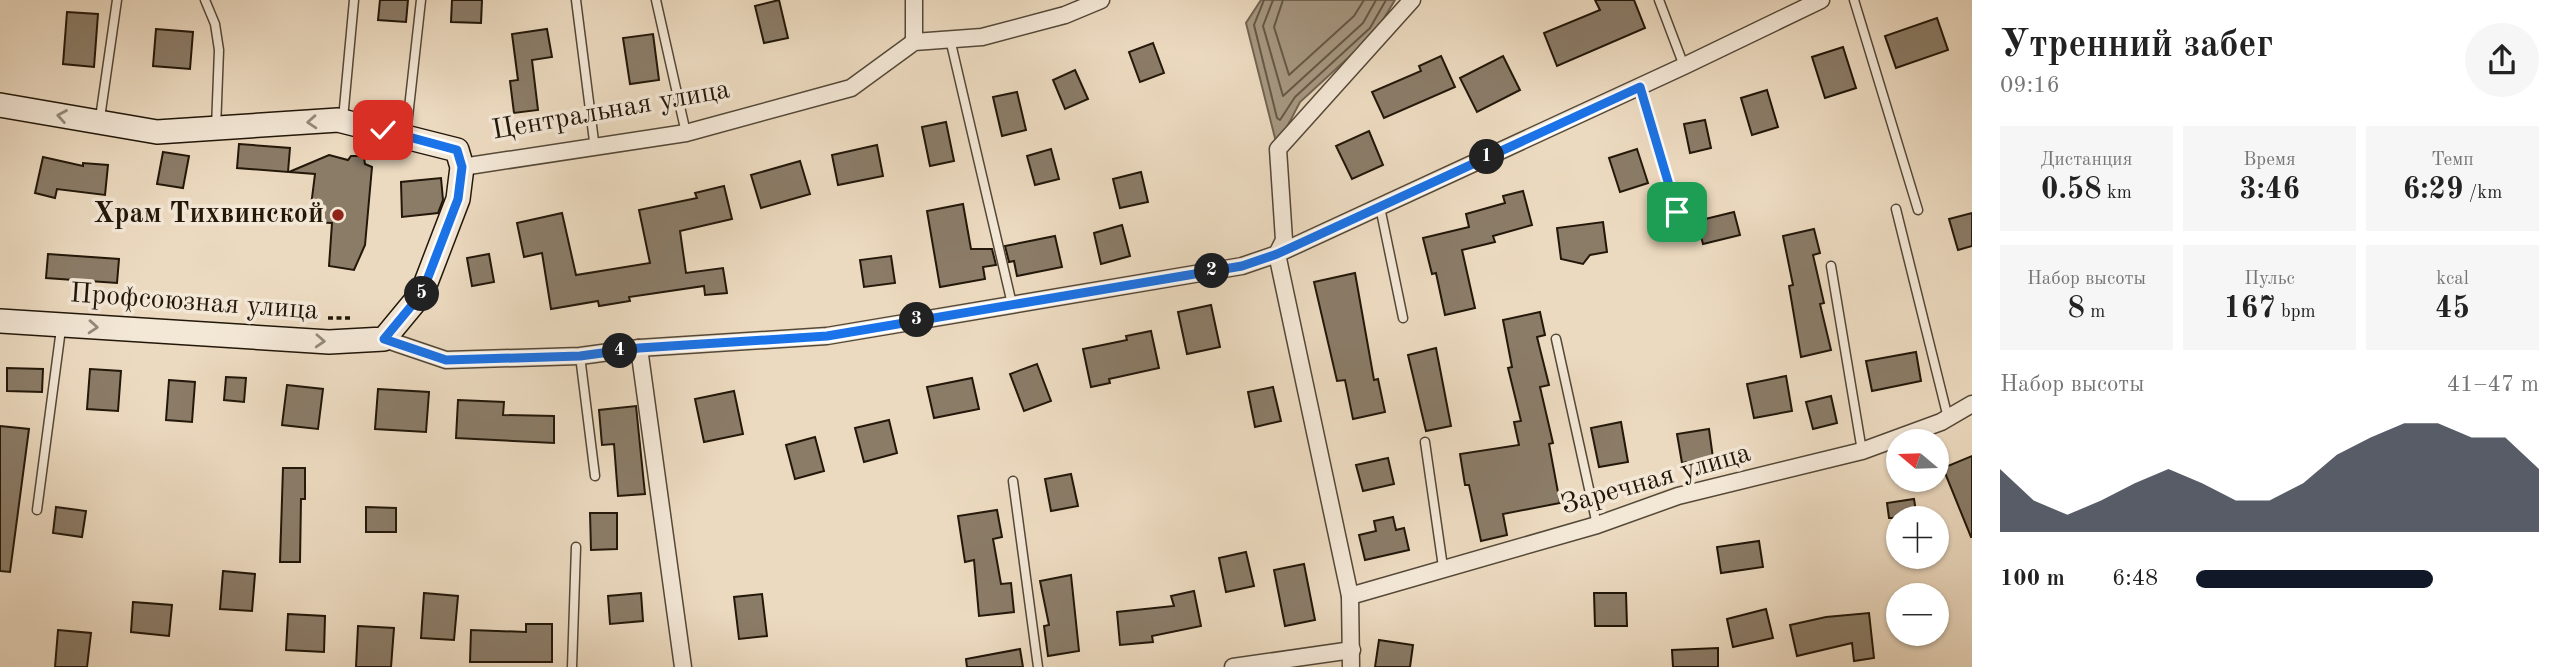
<!DOCTYPE html>
<html lang="ru">
<head>
<meta charset="utf-8">
<style>
	:root { --surface:#fff; --page:#f6f6f6; --text:#222; --muted:#767676; --accent:#111827 }
	body { margin:0; font-family:"Old Standard TT",serif; background:var(--page); color:var(--text); height:100vh; display:flex; flex-direction:column; font-size:26px; white-space:nowrap }
	* { box-sizing:border-box; margin:0 }
	p { font-size:23px; color:var(--muted) }
	.icon { flex:none; width:38px; height:38px; fill:none; stroke:currentColor; stroke-width:2; stroke-linecap:round; stroke-linejoin:round }
	.map { position:relative; flex:1; overflow:hidden }
	.panel { display:flex; flex-direction:column; background:var(--surface); width:595px }
	.panel>* { flex:none }
	.needle { width:46px; rotate:289deg }
	.controls { position:absolute; left:1886px; top:429px; display:grid; gap:14px }
	.controls a { display:grid; place-items:center; width:63px; height:63px; border-radius:50%; background:var(--surface); box-shadow:0 2px 5px #0004; font-size:35px }
	.pin { position:absolute; display:grid; place-items:center; width:60px; height:60px; color:#fff; margin:-30px; border-radius:14px; box-shadow:0 4px 10px #0006 }
	.km { position:absolute; width:35px; height:35px; margin:-18px; border-radius:50%; background:#222; color:#fff; font-size:19px; line-height:35px; text-align:center }
	.round { display:grid; place-items:center; flex:none; width:74px; height:74px; border-radius:37px; background:var(--page) }
	.head { display:flex; align-items:center; justify-content:space-between; height:119px; padding:0 28px }
	h1 { font-size:38px; font-weight:700; line-height:52px }
	.figures { display:grid; grid-template-columns:repeat(3,1fr); gap:10px; height:119px; padding:7px 28px }
	.figures div { display:grid; align-content:center; border-radius:0px; background:var(--page); text-align:center }
	.figures b { font-size:30px; font-weight:700 }
	.figures small { font-size:19px; font-weight:400 }
	.figures p { font-size:19px }
	.chart { height:196px; padding:14px 28px }
	.chart p { display:flex; justify-content:space-between }
	.chart svg { width:100%; height:126px; margin-top:7px; fill:var(--accent); opacity:.7 }
	ul { padding:0 28px; list-style:none; font-size:23px }
	li { display:grid; grid-template-columns:112px 84px 1fr; align-items:center; height:52px }
	li i { height:18px; border-radius:9px; background:var(--accent) }
	main { display:flex; flex:1; min-height:0 }
	.map>svg:first-child { display:block }
</style>
</head>
<body>
<main>
<div class="map">
<svg width="1972" height="667" viewBox="0 0 1972 667">
	<rect width="100%" height="100%" fill="#ecdac0"/>
	<filter id="stains"><feTurbulence type="fractalNoise" baseFrequency=".00286" numOctaves="4"/><feColorMatrix values="0 0 0 0 .2 0 0 0 0 .09 0 0 0 0 .02 0 0 0 .5 -.17"/></filter>
	<radialGradient id="worn" r=".72"><stop offset=".6" stop-color="#630" stop-opacity="0"/><stop offset="1" stop-color="#630" stop-opacity=".3"/></radialGradient>
	<path fill="#a79882" stroke="#726452" stroke-width="2" d="M1261,0H1395L1375,33L1300,102L1277,146L1246,23Z"/>
	<g fill="none" stroke-linecap="round" stroke-linejoin="round">
		<g stroke="#645846" stroke-width="2">
			<path d="M1264,0L1254,25L1277,118L1280,120L1295,97L1370,28L1386,0"/>
			<path d="M1273,0L1263,26L1283,96L1363,23L1376,0"/>
			<path d="M1283,0L1274,27L1289,75L1354,16L1364,0"/>
		</g>
	</g>
	<g fill="#8b7c68" stroke="#221709" stroke-width="2">
		<path d="M380,0H408L406,22L378,20Z"/>
		<path d="M452,0H482L481,23L451,22Z"/>
		<path d="M779,0L788,38L764,43L755,6Z"/>
		<path d="M1595,0H1634L1645,28L1557,66L1544,33L1600,10Z"/>
		<path d="M67,12L98,14L94,67L63,64Z"/>
		<path d="M1937,18L1948,50L1896,68L1885,36Z"/>
		<path d="M156,29L193,32L190,69L153,66Z"/>
		<path d="M547,29L552,57L532,60L538,110L514,113L510,81L518,80L512,34Z"/>
		<path d="M653,34L659,80L630,84L623,38Z"/>
		<path d="M1153,43L1164,73L1140,82L1129,52Z"/>
		<path d="M1843,47L1856,88L1825,98L1812,57Z"/>
		<path d="M1441,56L1455,87L1384,118L1372,92L1421,71L1419,66Z"/>
		<path d="M1503,56L1520,90L1477,112L1460,78Z"/>
		<path d="M1075,70L1088,99L1065,109L1053,80Z"/>
		<path d="M1767,90L1778,127L1752,135L1741,98Z"/>
		<path d="M1017,92L1026,130L1002,136L993,97Z"/>
		<path d="M1705,120L1711,148L1690,153L1684,124Z"/>
		<path d="M946,122L954,161L930,166L922,127Z"/>
		<path d="M1369,131L1383,165L1352,179L1336,146Z"/>
		<path d="M239,144L290,148L288,172L237,168Z"/>
		<path d="M877,145L883,176L838,185L832,155Z"/>
		<path d="M1051,149L1059,179L1035,185L1027,156Z"/>
		<path d="M1637,149L1648,183L1620,192L1609,158Z"/>
		<path d="M163,152L189,156L183,188L157,184Z"/>
		<path d="M329,155L348,160L351,156H358L364,158L365,164L372,167L365,245L354,270L329,266L332,223L309,222L315,174L289,172Z"/>
		<path d="M43,157L83,166V163L108,165L105,195L57,189L55,198L35,193Z"/>
		<path d="M800,161L810,194L761,208L751,175Z"/>
		<path d="M1141,172L1148,202L1120,208L1113,179Z"/>
		<path d="M441,178L443,200L438,213L402,217L401,182Z"/>
		<path d="M724,186L732,219L680,231L686,273L723,268L727,293L705,295L704,286L629,297L630,301L599,306L598,301L551,309L542,253L524,257L517,223L562,213L576,275L650,263L639,210L697,198L695,193Z"/>
		<path d="M1523,191L1532,225L1493,236L1495,242L1462,250L1475,308L1445,315L1436,273L1432,274L1423,238L1469,227L1466,214L1505,203L1503,196Z"/>
		<path d="M963,204L971,249H992L996,265L983,267L985,279L940,287L927,211Z"/>
		<path d="M1734,212L1740,235L1703,244L1697,221Z"/>
		<path d="M1972,213V246L1958,250L1949,219Z"/>
		<path d="M1603,222L1607,252L1590,255L1583,264L1561,259L1557,228Z"/>
		<path d="M1122,225L1130,256L1101,264L1094,233Z"/>
		<path d="M1814,229L1820,253L1813,255L1824,303L1820,304L1831,350L1801,357L1789,286L1793,285L1783,236Z"/>
		<path d="M1055,236L1062,267L1017,276L1014,261L1009,262L1005,246Z"/>
		<path d="M48,254L119,259L117,283L46,278Z"/>
		<path d="M489,254L494,282L472,286L467,258Z"/>
		<path d="M891,256L895,283L864,287L860,260Z"/>
		<path d="M1355,273L1374,380L1378,379L1385,412L1353,419L1345,380L1337,381L1314,282Z"/>
		<path d="M1211,305L1220,347L1187,354L1178,312Z"/>
		<path d="M1540,312L1545,335L1537,337L1549,385L1540,387L1553,443L1549,444L1560,503L1503,514L1507,535L1481,541L1469,485H1465L1460,454L1519,445L1514,422L1521,421L1508,368L1512,367L1503,320Z"/>
		<path d="M1151,331L1159,368L1109,379L1110,383L1091,387L1083,349L1127,340L1126,336Z"/>
		<path d="M1436,348L1451,426L1426,431L1408,355Z"/>
		<path d="M1916,352L1921,381L1872,391L1866,361Z"/>
		<path d="M1037,364L1051,401L1024,411L1010,374Z"/>
		<path d="M7,368L43,369L42,392L7,391Z"/>
		<path d="M90,369L121,371L118,411L87,409Z"/>
		<path d="M1786,376L1792,411L1754,418L1747,384Z"/>
		<path d="M226,377L246,378L244,402L224,400Z"/>
		<path d="M972,378L979,409L934,418L927,387Z"/>
		<path d="M169,380L195,382L192,422L166,420Z"/>
		<path d="M287,385L323,389L318,429L282,425Z"/>
		<path d="M1273,387L1281,421L1255,427L1248,392Z"/>
		<path d="M378,389L429,392L426,432L375,429Z"/>
		<path d="M734,391L743,434L704,442L695,399Z"/>
		<path d="M1831,396L1837,423L1813,429L1806,402Z"/>
		<path d="M458,400L504,402L503,415L554,416V443L456,438Z"/>
		<path d="M636,406L645,494L618,496L614,444L602,445L599,410Z"/>
		<path d="M889,420L897,453L864,462L855,428Z"/>
		<path d="M1621,422L1628,462L1599,467L1591,428Z"/>
		<path d="M0,426L29,429L10,572L0,571Z"/>
		<path d="M1709,429L1713,458L1682,463L1677,434Z"/>
		<path d="M815,437L824,471L795,479L786,445Z"/>
		<path d="M1972,456V537H1971L1943,468Z"/>
		<path d="M1388,458L1394,484L1363,491L1356,465Z"/>
		<path d="M283,468H305V499H301L300,562H280Z"/>
		<path d="M1071,474L1078,506L1051,511L1045,479Z"/>
		<path d="M1914,499L1917,518H1889L1887,503Z"/>
		<path d="M56,507L86,511L82,537L53,533Z"/>
		<path d="M366,507L396,508V532H366Z"/>
		<path d="M997,510L1002,537L993,539L1001,584L1011,583L1014,612L979,616L974,560L965,562L958,516Z"/>
		<path d="M590,513H617V549L591,550Z"/>
		<path d="M1393,517L1396,530L1404,528L1409,550L1365,560L1359,535L1376,531L1374,521Z"/>
		<path d="M1759,541L1763,567L1721,573L1717,547Z"/>
		<path d="M1246,552L1254,586L1226,592L1219,558Z"/>
		<path d="M1304,564L1315,620L1285,626L1274,570Z"/>
		<path d="M223,571L255,574L252,611L220,609Z"/>
		<path d="M1071,575L1079,651L1048,656L1044,626L1049,625L1040,581Z"/>
		<path d="M1194,591L1201,626L1152,636L1153,642L1120,645L1117,612L1174,606L1171,596Z"/>
		<path d="M424,593L458,596L454,640L421,638Z"/>
		<path d="M641,593L643,621L610,624L608,596Z"/>
		<path d="M1594,593H1626L1627,626H1595Z"/>
		<path d="M762,594L767,636L739,639L734,597Z"/>
		<path d="M133,602L172,605L169,636L131,632Z"/>
		<path d="M1766,609L1773,638L1733,647L1727,619Z"/>
		<path d="M1869,613L1874,658L1854,661L1852,643L1797,656L1790,625L1826,617Z"/>
		<path d="M288,614L325,616L324,652L286,650Z"/>
		<path d="M526,624H552V662H470L471,630L526,632Z"/>
		<path d="M358,626L394,628L391,667H356Z"/>
		<path d="M58,630L91,633L87,667H55Z"/>
		<path d="M1379,640L1413,645L1410,667H1375Z"/>
		<path d="M1718,648V667H1673L1672,650Z"/>
		<path d="M1020,649L1023,667H967L966,659Z"/>
	</g>
	<g fill="none" stroke-linecap="round" stroke-linejoin="round">
		<defs>
			<g id="lane">
				<path d="M205,0L215,24L219,50L216,128"/>
				<path d="M576,0L595,149"/>
				<path d="M656,0L686,133"/>
				<path d="M1659,0L1684,66"/>
				<path d="M1854,0L1918,210"/>
				<path d="M950,39L1012,304"/>
				<path d="M1640,87L1677,212L1691,218"/>
				<path d="M100,118L117,0"/>
				<path d="M343,119L354,0"/>
				<path d="M406,135L421,0"/>
				<path d="M1380,207L1403,318"/>
				<path d="M1896,209L1948,418"/>
				<path d="M1831,266L1862,451"/>
				<path d="M1556,339L1597,525"/>
				<path d="M580,356L595,476"/>
				<path d="M1425,442L1443,567"/>
				<path d="M1013,481L1038,667"/>
				<path d="M37,510L61,329"/>
				<path d="M572,667L576,547"/>
			</g>
			<g id="street">
				<path d="M914,42V0"/>
				<path d="M462,167L686,133L851,88L914,42L982,37L1065,15L1101,0"/>
				<path d="M384,339L446,360L580,356L639,348L827,336L1242,266L1277,254L1684,66L1821,0"/>
				<path d="M639,348L683,667"/>
				<path d="M1350,596L1597,525L1678,496L1862,451L1941,422L1972,404"/>
				<path d="M1233,667L1352,650"/>
				<path d="M1351,667L1350,596L1277,254L1284,240L1278,149L1412,0"/>
			</g>
			<path id="secondary" d="M0,105L157,132L338,120L457,150L462,167L458,199L422,293L384,339L329,342L0,321"/>
		</defs>
		<use href="#lane" stroke="#544837" stroke-width="11"/>
		<use href="#street" stroke="#544837" stroke-width="19"/>
		<use href="#secondary" stroke="#221709" stroke-width="26"/>
		<g stroke="#221709" stroke-width="3.5" stroke-dasharray="5 3.5" stroke-linecap="butt">
			<path d="M372,106H391"/>
			<path d="M328,318H350"/>
		</g>
		<use href="#lane" stroke="#f3e7d6" stroke-width="8"/>
		<use href="#street" stroke="#f3e7d6" stroke-width="16"/>
		<use href="#secondary" stroke="#f3e7d6" stroke-width="23"/>
	</g>
	<defs><path id="oneway-chevron" d="M-2-3.5L2.5 0L-2 3.5" fill="none" stroke-width="1.6" stroke-linecap="round" stroke-linejoin="round" transform="scale(1.75)"/></defs>
	<g stroke="#95897a">
		<use href="#oneway-chevron" transform="translate(62 116) rotate(-170)"/>
		<use href="#oneway-chevron" transform="translate(312 122) rotate(176)"/>
		<use href="#oneway-chevron" transform="translate(93 327) rotate(4)"/>
		<use href="#oneway-chevron" transform="translate(320 341) rotate(3)"/>
	</g>
	<g fill="none" stroke-linecap="round" stroke-linejoin="round">
		<defs>
			<path id="route" d="M383,130L457,150L462,167L458,199L422,293L384,339L446,360L580,356L639,348L827,336L1242,266L1277,254L1640,87L1677,212"/>
		</defs>
		<use href="#route" stroke="#fff" stroke-width="14"/>
		<use href="#route" stroke="#1a73e8" stroke-width="9"/>
	</g>
	<circle fill="#8f2418" stroke="#f3e7d6" stroke-width="2.5" cx="338" cy="215" r="7"/>
	<g text-anchor="middle" dominant-baseline="central" stroke-width="7" stroke-linejoin="round" paint-order="stroke">
		<g font-size="28" fill="#221709" stroke="#f3e7d6">
			<text transform="translate(611 111) rotate(-10)">Центральная улица</text>
			<text transform="translate(194 303) rotate(4)">Профсоюзная улица</text>
			<text transform="translate(1656 480) rotate(-16)">Заречная улица</text>
		</g>
		<g font-size="28" font-weight="bold" fill="#221709" stroke="#f3e7d6" text-anchor="end">
			<text x="324" y="215">Храм Тихвинской</text>
		</g>
	</g>
	<rect width="100%" height="100%" filter="url(#stains)"/>
	<rect width="100%" height="100%" fill="url(#worn)"/>
</svg>
<div class="controls">
<a><svg class="needle" viewBox="-14 -14 28 28"><path d="M0-13l5 13h-10z" fill="#e53935"/><path d="M0 13l5-13h-10z" fill="#767676"/></svg></a>
<a>+</a>
<a>−</a>
</div>
<div class="pin" style="left:1677px;top:212px;background:#1e9e55"><svg class="icon" aria-label="arrive" viewBox="0 0 24 24"><path d="M6 21V4h12l-3 4 3 4H6"/></svg></div>
<div class="pin" style="left:383px;top:130px;background:#d93025"><svg class="icon" aria-label="check" viewBox="0 0 24 24"><path d="M5 12l5 5 9-10"/></svg></div>
<b class="km" style="left:1487px;top:157px">1</b>
<b class="km" style="left:1212px;top:271px">2</b>
<b class="km" style="left:917px;top:320px">3</b>
<b class="km" style="left:620px;top:351px">4</b>
<b class="km" style="left:422px;top:294px">5</b>
</div>
<section class="panel">
<div class="head"><div><h1>Утренний забег</h1><p>09:16</p></div><a class="round"><svg class="icon" aria-label="share" viewBox="0 0 24 24"><path d="M12 15V3M7 8l5-5 5 5M5 13v7h14v-7"/></svg></a></div>
<div class="figures">
<div><p>Дистанция</p><b>0.58<small> km</small></b></div>
<div><p>Время</p><b>3:46</b></div>
<div><p>Темп</p><b>6:29<small> /km</small></b></div>
</div>
<div class="figures">
<div><p>Набор высоты</p><b>8<small> m</small></b></div>
<div><p>Пульс</p><b>167<small> bpm</small></b></div>
<div><p>kcal</p><b>45</b></div>
</div>
<div class="chart"><p><span>Набор высоты</span>41–47 m</p>
<svg viewBox="0 0 160 44" preserveAspectRatio="none"><path d="M0 44V22L10 33L20 38L30 33L40 27L50 22L60 27L70 33L80 33L90 27L100 17L110 11L120 6L130 6L140 11L150 11L160 22V44z"/></svg>
</div>
<ul>
<li><b>100 m</b>6:48<i style="width:69%"></i></li>
</ul>
</section>
</main>
</body>
</html>
